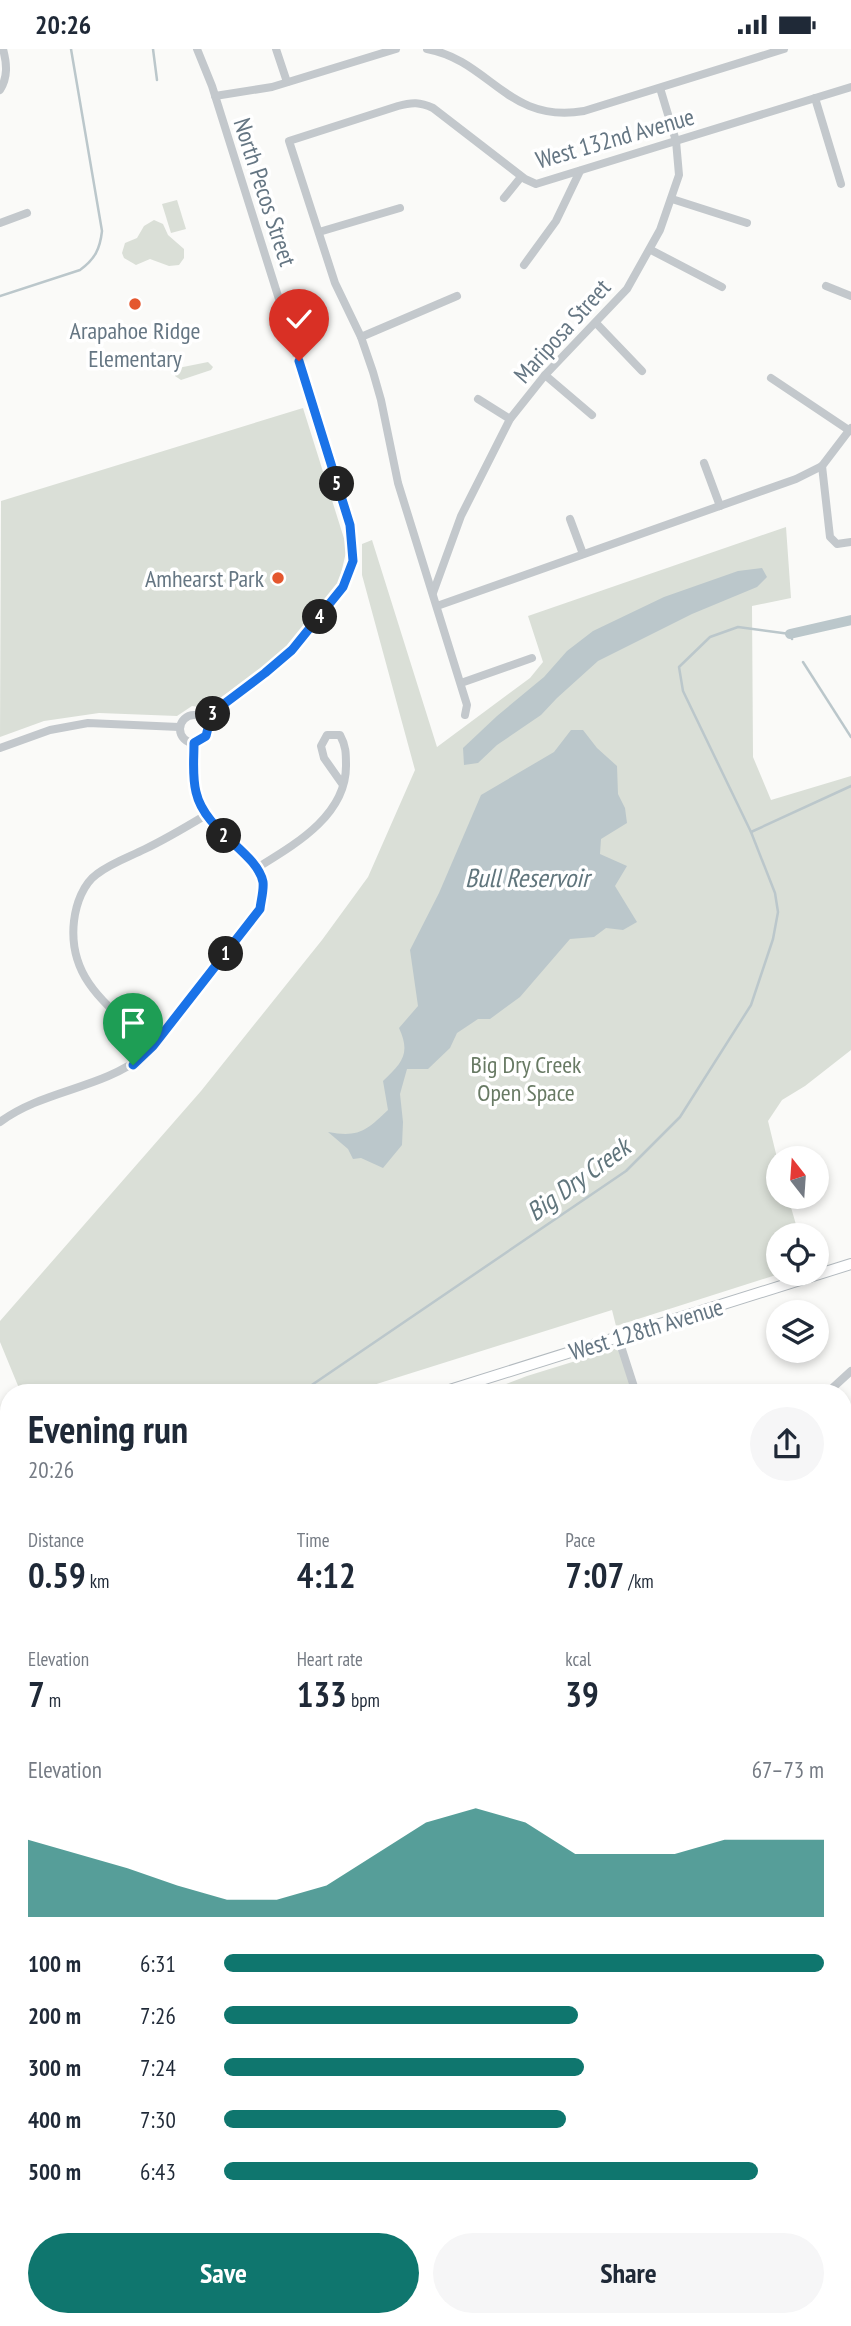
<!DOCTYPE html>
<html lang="en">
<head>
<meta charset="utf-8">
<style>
	:root { --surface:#fff; --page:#f6f6f7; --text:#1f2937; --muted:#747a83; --accent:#0f766e }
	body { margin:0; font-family:"PT Sans Narrow",sans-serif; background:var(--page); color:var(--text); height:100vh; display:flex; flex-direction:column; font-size:26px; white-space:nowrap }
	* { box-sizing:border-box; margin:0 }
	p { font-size:23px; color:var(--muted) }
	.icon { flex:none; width:38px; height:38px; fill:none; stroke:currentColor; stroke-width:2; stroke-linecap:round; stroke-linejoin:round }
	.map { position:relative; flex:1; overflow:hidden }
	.side { position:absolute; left:0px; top:1335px; width:852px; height:943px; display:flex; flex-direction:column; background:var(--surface); border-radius:28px 28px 0 0; box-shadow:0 4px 10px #0003 }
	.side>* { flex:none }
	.needle { width:46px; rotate:343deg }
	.buttons { position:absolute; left:766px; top:1097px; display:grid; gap:14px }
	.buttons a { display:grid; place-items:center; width:63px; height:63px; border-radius:50%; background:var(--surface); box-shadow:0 4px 10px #0003; font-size:35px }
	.pin { position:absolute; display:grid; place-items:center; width:60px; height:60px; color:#fff; margin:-72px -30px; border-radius:50% 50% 50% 0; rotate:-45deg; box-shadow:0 0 7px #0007 }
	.pin .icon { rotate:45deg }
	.km { position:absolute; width:35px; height:35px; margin:-18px; border-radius:50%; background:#222; color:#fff; font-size:19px; line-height:35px; text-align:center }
	.round { display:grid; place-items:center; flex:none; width:74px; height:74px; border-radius:37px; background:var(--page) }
	.summary { display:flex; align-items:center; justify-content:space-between; height:119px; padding:0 28px }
	h1 { font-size:38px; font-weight:700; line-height:52px }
	.stats { display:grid; grid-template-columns:repeat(3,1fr); gap:10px; height:119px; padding:7px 28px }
	.stats div { display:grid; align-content:center }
	.stats b { font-size:35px; font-weight:700 }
	.stats small { font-size:19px; font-weight:400 }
	.stats p { font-size:19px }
	.chart { height:196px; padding:14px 28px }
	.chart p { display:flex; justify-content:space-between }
	.chart svg { width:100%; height:126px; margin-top:7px; fill:var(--accent); opacity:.7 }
	.primary-button { display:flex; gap:14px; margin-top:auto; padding:14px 28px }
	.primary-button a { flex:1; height:80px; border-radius:42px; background:var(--accent); color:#fff; font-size:28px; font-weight:700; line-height:80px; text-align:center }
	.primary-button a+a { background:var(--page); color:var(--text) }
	ul { padding:0 28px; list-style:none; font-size:23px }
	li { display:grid; grid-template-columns:112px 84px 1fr; align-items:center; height:52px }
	li i { height:18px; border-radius:9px; background:var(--accent) }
	.status { display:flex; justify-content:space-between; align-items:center; height:49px; padding:0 35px; background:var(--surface); direction:ltr }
	.status svg { height:19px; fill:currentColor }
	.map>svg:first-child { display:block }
</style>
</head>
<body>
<div class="status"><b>20:26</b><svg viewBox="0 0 49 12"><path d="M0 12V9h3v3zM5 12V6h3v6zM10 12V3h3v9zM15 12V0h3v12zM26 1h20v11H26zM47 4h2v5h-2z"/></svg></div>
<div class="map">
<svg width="851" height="2277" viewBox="0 0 851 2277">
	<rect width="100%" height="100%" fill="#fafaf8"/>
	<g fill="#dadfd7">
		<path d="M177,151L186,180L171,184L162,155Z"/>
		<path d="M154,171L163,175L168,186L184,200V209L179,216L169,217L150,210L136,216L124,209L122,204L125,194L137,189L144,177Z"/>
		<path d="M208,313L213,318L211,321L181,331L175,327V321L178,319Z"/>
		<path d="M303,359L347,499L339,533L282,604L207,659L192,657L177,667L99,664L44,672L0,688L1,452Z"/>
		<path d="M786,478L791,549L752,557L753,708L771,751L851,727V1001L805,1037L782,1051L768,1072L779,1117V1148H788L799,1186H779V1225L616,1277L612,1261L348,1344H21L0,1293V1272L201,1042L322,891L368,828L415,721L362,526V495L372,491L437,698L530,629L543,613L528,567Z"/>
		<path d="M621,1298L636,1344H483L527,1327Z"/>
		<path d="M9,1484V2270H844V2118L851,2126V2277H0V1486Z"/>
	</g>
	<g fill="#bbc7cb">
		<path d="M762,519L767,528L757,538L692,565L598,612L557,649L541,666L497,696L478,714L464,716L463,699L497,667L544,628L567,602L593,582L664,548L738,522Z"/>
		<path d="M571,681H583L597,699L617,717L618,745L625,759L627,774L601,790L600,805L627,817L615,837L637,873L623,881L606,879L594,888L570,890L520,948L490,970H478L457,984L450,999L428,1020H407L400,1045L403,1073L402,1096L383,1119L361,1109L353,1110L348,1100L328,1083C359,1089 367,1081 388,1061L383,1032C402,1014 411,1005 399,979L418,957L410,901L439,844L481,746L554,703Z"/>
	</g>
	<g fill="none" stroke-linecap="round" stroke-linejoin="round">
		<g stroke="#bbc7cb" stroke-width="2.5">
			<path d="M153,0L157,31"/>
			<path d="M0,247L80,221C95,210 100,200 102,182L71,0"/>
			<path d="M803,613L851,688"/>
			<path d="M751,783L851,737"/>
			<path d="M300,1344L626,1122L680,1068L751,956L773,890L778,863L775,844L751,783L683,642L679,618L710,588L738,578L790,585L792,590"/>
			<path d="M0,1559L9,1555"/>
			<path d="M0,1614L9,1619"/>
			<path d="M0,1847L9,1851"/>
			<path d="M0,1930L9,1932"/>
			<path d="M0,2019L9,2008"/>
			<path d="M0,2113L9,2166"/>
			<path d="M75,2277V2270"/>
		</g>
		<path stroke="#bbc7cb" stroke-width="10" d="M790,585L851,571"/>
		<defs>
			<g id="secondary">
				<path d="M440,1344L851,1215"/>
				<path d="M0,1479L9,1476"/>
			</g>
		</defs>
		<use href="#secondary" stroke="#b3babf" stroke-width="12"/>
		<g stroke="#c3c8cc" stroke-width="8">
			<path d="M197,0L212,37L350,476C352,488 355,501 352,514C349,530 339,543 329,557C295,603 251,638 204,670"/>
			<path d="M276,0L287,33"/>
			<path d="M427,0C491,12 507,75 584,62L784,0"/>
			<path d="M0,41C8,28 7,15 3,0"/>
			<path d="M215,47L272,38L396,0"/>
			<path d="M815,49L841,135"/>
			<path d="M504,149L521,128"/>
			<path d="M672,150L747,174"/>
			<path d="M0,174L27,164"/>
			<path d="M319,183L400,159"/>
			<path d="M651,201L722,238"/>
			<path d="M524,216L556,172L580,122"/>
			<path d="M826,237L851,247"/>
			<path d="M596,274L642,322"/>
			<path d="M361,288L457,247"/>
			<path d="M545,326L592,366"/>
			<path d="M771,329L850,382"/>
			<path d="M478,350L510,370"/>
			<path d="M704,414L720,457"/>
			<path d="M822,417L830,488L837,495L851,493"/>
			<path d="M570,470L583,505"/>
			<path d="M433,544L461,467L510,370L545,326L627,240L660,181L679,126L676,92L660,39"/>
			<path d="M437,557L796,430L822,417L851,379"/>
			<path d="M461,634L532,609"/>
			<circle cx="194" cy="680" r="14"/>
			<path d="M465,666L467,656L398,434L381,351L373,323L361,288L335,234L289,92L398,57C412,53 420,53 433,59L525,130L536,135L851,38"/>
			<path d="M0,699L50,681L88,674L179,678"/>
			<path d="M257,819C294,796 346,767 346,717C346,704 346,697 340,686H327L321,697L324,709L343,736"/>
			<path d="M153,997C113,960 67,933 74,872C76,855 83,835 97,825C111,814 129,808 145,800C166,790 186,778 206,766"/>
			<path d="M0,1073C43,1041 101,1040 143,1007L260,860C261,851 264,841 262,833C258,808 221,788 207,767C192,745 193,719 194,694"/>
			<path d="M618,1288L636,1344"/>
			<path d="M827,1344L851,1322"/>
			<path d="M844,1639L851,1634"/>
			<path d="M844,1931H851"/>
		</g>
		<use href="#secondary" stroke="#fff" stroke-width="10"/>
	</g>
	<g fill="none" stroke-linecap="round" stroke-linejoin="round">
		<defs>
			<path id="route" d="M133,1016L153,997L260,860C261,851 264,841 263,833C257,803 205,783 196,743C192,727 194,710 194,694L206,687L208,679L204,670L265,624L292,601L343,538L353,512L350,476L299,312"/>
		</defs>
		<use href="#route" stroke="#fff" stroke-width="14"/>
		<use href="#route" stroke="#1a73e8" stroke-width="9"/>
	</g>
	<g fill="#e4572e" stroke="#fff" stroke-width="2.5">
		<circle cx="135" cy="255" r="7"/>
		<circle cx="278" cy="529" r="7"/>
	</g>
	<g text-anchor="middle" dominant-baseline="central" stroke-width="7" stroke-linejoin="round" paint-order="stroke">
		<g font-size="24" fill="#657683" stroke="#fff">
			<text transform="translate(615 89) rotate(-16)">West 132nd Avenue</text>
			<text transform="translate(265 143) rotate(72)">North Pecos Street</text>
			<text transform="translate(562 282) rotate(-48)">Mariposa Street</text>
			<text transform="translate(646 1280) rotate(-17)">West 128th Avenue</text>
		</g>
		<g font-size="24" fill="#657683" stroke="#fff">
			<text x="135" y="281">Arapahoe Ridge<tspan x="135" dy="28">Elementary</tspan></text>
			<text x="264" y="529" text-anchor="end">Amhearst Park</text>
		</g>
		<g font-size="24" fill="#687a64" stroke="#fff">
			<text x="526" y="1015">Big Dry Creek<tspan x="526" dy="28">Open Space</tspan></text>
		</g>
		<g font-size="26" font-style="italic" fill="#60757c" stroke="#fff">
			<text x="527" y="828">Bull Reservoir</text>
			<text transform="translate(578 1130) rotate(-36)">Big Dry Creek</text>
		</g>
	</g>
</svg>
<div class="buttons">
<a><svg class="needle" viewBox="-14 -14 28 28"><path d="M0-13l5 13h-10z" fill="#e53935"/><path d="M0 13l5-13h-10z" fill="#747a83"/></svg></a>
<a><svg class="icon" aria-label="locate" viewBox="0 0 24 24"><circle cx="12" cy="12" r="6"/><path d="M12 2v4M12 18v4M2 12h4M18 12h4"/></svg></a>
<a><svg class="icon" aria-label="layers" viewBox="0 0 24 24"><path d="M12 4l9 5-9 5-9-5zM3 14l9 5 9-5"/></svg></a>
</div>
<div class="pin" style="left:133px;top:1016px;background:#1e9e55"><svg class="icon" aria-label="arrive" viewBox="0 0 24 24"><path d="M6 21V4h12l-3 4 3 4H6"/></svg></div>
<div class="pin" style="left:299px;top:312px;background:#d93025"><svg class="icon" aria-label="check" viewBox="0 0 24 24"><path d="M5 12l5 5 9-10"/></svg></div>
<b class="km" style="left:226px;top:905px">1</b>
<b class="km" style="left:224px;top:787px">2</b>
<b class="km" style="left:213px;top:665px">3</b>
<b class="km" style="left:320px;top:568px">4</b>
<b class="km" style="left:337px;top:435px">5</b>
<section class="side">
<div class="summary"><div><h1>Evening run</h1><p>20:26</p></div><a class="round"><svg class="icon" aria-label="share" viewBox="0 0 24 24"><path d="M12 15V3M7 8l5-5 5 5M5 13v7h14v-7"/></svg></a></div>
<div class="stats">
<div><p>Distance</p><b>0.59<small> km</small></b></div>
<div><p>Time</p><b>4:12</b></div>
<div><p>Pace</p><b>7:07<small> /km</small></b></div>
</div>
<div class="stats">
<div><p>Elevation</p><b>7<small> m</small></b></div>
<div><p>Heart rate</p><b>133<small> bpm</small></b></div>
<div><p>kcal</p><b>39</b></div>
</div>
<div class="chart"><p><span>Elevation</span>67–73 m</p>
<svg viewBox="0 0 160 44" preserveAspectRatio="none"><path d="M0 44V17L10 22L20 27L30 33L40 38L50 38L60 33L70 22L80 11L90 6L100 11L110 22L120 22L130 22L140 17L150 17L160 17V44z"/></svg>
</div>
<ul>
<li><b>100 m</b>6:31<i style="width:100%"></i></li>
<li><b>200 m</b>7:26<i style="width:59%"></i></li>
<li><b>300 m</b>7:24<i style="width:60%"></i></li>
<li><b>400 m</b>7:30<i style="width:57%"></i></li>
<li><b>500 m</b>6:43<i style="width:89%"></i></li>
</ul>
<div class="primary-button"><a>Save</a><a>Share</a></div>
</section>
</div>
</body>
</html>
